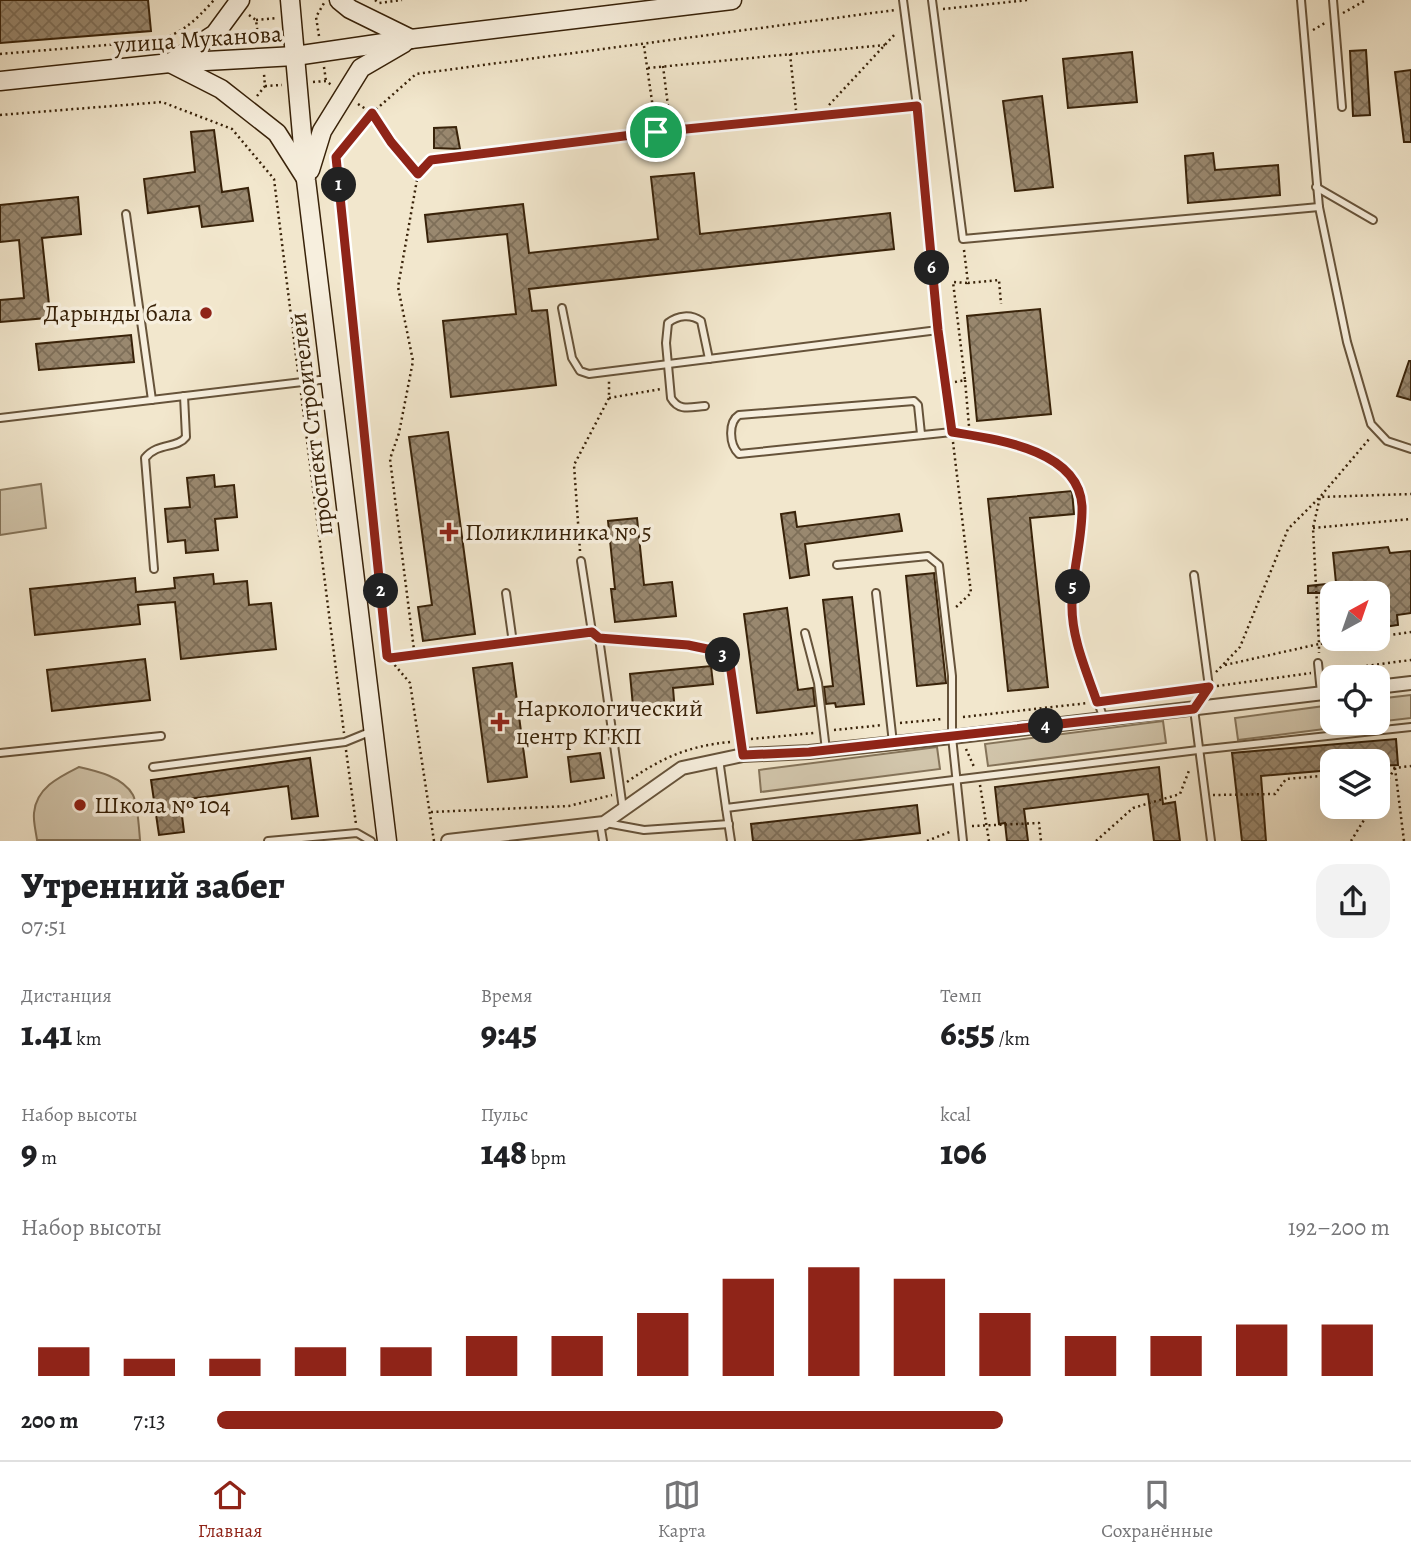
<!DOCTYPE html>
<html lang="ru">
<head>
<meta charset="utf-8">
<style>
	:root { --surface:#fff; --page:#f2f2f2; --text:#202124; --muted:#757577; --line:#e0e0e0; --accent:#8f2418 }
	body { margin:0; font-family:Alegreya,serif; background:var(--page); color:var(--text); height:100vh; display:flex; flex-direction:column; font-size:26px; white-space:nowrap }
	* { box-sizing:border-box; margin:0 }
	p { font-size:23px; color:var(--muted) }
	.icon { flex:none; width:38px; height:38px; fill:none; stroke:currentColor; stroke-width:2; stroke-linecap:round; stroke-linejoin:round }
	.map { position:relative; height:841px; overflow:hidden }
	.drawer { display:flex; flex-direction:column; background:var(--surface); flex:1 }
	.drawer>* { flex:none }
	.needle { width:46px; rotate:40deg }
	.buttons { position:absolute; left:1320px; top:581px; display:grid; gap:14px }
	.buttons a { display:grid; place-items:center; width:70px; height:70px; border-radius:14px; background:var(--surface); box-shadow:0 7px 28px #0002; font-size:35px }
	.pin { position:absolute; display:grid; place-items:center; width:60px; height:60px; color:#fff; margin:-30px; border:4px solid #fff; border-radius:50%; box-shadow:0 2px 7px #0007 }
	.km { position:absolute; width:35px; height:35px; margin:-18px; border-radius:50%; background:#222; color:#fff; font-size:19px; line-height:35px; text-align:center }
	.round { display:grid; place-items:center; flex:none; width:74px; height:74px; border-radius:21px; background:var(--page) }
	.head { display:flex; align-items:center; justify-content:space-between; height:119px; padding:0 21px }
	h1 { font-size:38px; font-weight:800; line-height:52px }
	.figures { display:grid; grid-template-columns:repeat(3,1fr); gap:10px; height:119px; padding:7px 21px }
	.figures div { display:grid; align-content:center }
	.figures b { font-size:35px; font-weight:800 }
	.figures small { font-size:19px; font-weight:400 }
	.figures p { font-size:19px }
	.chart { height:196px; padding:14px 21px }
	.chart p { display:flex; justify-content:space-between }
	.chart svg { width:100%; height:126px; margin-top:7px; stroke:var(--accent); stroke-width:6 }
	ul { padding:0 21px; list-style:none; font-size:23px }
	li { display:grid; grid-template-columns:112px 84px 1fr; align-items:center; height:52px }
	li i { height:18px; border-radius:9px; background:var(--accent) }
	.menu { display:flex; justify-content:space-around; align-items:center; height:98px; border-top:2px solid var(--line); background:var(--surface); font-size:19px; color:var(--muted) }
	.menu a { display:grid; justify-items:center; gap:4px }
	.menu .selected { color:var(--accent) }
	.map>svg:first-child { display:block }
</style>
</head>
<body>
<div class="map">
<svg width="1411" height="841" viewBox="0 0 1411 841">
	<defs>
		<pattern id="building-cross-hatch" width="8" height="8" patternUnits="userSpaceOnUse" patternTransform="scale(1.75)"><rect width="8" height="8" fill="#99886f"/><path d="M0 0l8 8M0 8l8-8" fill="none" stroke="#7e6f59"/></pattern>
	</defs>
	<rect width="100%" height="100%" fill="#f2e7cd"/>
	<filter id="stains"><feTurbulence type="fractalNoise" baseFrequency=".00286" numOctaves="4"/><feColorMatrix values="0 0 0 0 .2 0 0 0 0 .09 0 0 0 0 .02 0 0 0 .5 -.17"/></filter>
	<radialGradient id="worn" r=".72"><stop offset=".6" stop-color="#630" stop-opacity="0"/><stop offset="1" stop-color="#630" stop-opacity=".3"/></radialGradient>
	<g fill="#d2c6ac" stroke="#85745a" stroke-width="2">
		<path d="M41,484L46,528L0,535V490Z"/>
		<path d="M1411,695V718L1377,722V699Z"/>
		<path d="M1332,705V723H1371L1238,740L1235,718Z"/>
		<path d="M1163,721L1166,743L988,766L985,744Z"/>
		<path d="M937,747L940,769L761,792L759,770Z"/>
		<path d="M79,767C97,771 123,777 133,795C138,805 139,829 140,840H37C36,832 33,821 34,813C36,788 59,777 79,767Z"/>
	</g>
	<g fill="url(#building-cross-hatch)" stroke="#382209" stroke-width="2">
		<path d="M0,0H148L151,31L0,43Z"/>
		<path d="M1366,50L1370,115L1353,116L1350,51Z"/>
		<path d="M1132,52L1137,102L1068,108L1063,59Z"/>
		<path d="M1411,70V142H1404L1395,72Z"/>
		<path d="M1042,96L1053,187L1015,191L1003,101Z"/>
		<path d="M456,127L460,149L434,148V128Z"/>
		<path d="M214,130L222,192L248,188L253,221L202,227L199,206L148,213L144,179L195,172L191,132Z"/>
		<path d="M1213,153L1215,170L1278,165L1280,195L1188,203L1185,156Z"/>
		<path d="M694,173L700,234L890,213L894,249L529,289L532,311L547,310L556,385L451,397L443,321L516,314L507,234L428,242L425,215L523,204L529,253L658,239L651,177Z"/>
		<path d="M78,197L81,234L42,238L50,314H47V318L0,322V300L24,298L19,240L0,242V205Z"/>
		<path d="M1040,309L1051,414L977,421L967,316Z"/>
		<path d="M131,335L134,362L39,370L36,344Z"/>
		<path d="M1409,361H1411V400L1397,396Z"/>
		<path d="M448,432L475,634L423,641L418,607L432,605L409,437Z"/>
		<path d="M214,475L215,487L234,485L237,517L215,519L218,550L186,553L185,540L168,542L165,509L190,507L187,478Z"/>
		<path d="M1072,491L1074,514L1030,518L1048,687L1008,691L988,499Z"/>
		<path d="M795,512L797,527L899,514L902,531L805,544L809,575L790,578L781,514Z"/>
		<path d="M637,518L644,585L672,582L676,616L615,622L611,589H615L608,521Z"/>
		<path d="M1388,547L1390,553L1411,551V613L1397,615L1398,625L1377,628V593H1308V586L1336,583L1333,553Z"/>
		<path d="M934,573L946,683L917,686L906,576Z"/>
		<path d="M213,574L214,584L247,581L249,605L271,603L276,649L181,659L175,602L138,605L140,624L35,635L30,589L135,578L136,592L175,588L174,578Z"/>
		<path d="M852,597L864,704L836,707L835,703L826,704L824,687L833,686L823,600Z"/>
		<path d="M787,608L798,690L813,688L815,706L757,713L744,614Z"/>
		<path d="M145,659L150,700L52,711L47,670Z"/>
		<path d="M512,663L527,777L488,782L473,668Z"/>
		<path d="M711,666L713,684L673,688L675,713L634,717L630,674Z"/>
		<path d="M1396,739L1398,765L1377,766V761H1332V770L1261,776L1266,841H1242L1232,753Z"/>
		<path d="M600,753L604,778L571,782L568,757Z"/>
		<path d="M310,758L318,816L292,819L288,786L180,800L184,832L159,835L151,780Z"/>
		<path d="M1159,767L1163,804L1175,802L1180,841H1154L1148,794L1024,809L1028,841H1007L1005,823L999,824L995,787Z"/>
		<path d="M917,805L920,833L852,841H753L751,824Z"/>
	</g>
	<g fill="none" stroke-linecap="round" stroke-linejoin="round">
		<defs>
			<g id="lane">
				<path d="M903,0L917,106L938,330L952,432C995,439 1077,449 1082,505C1084,535 1069,575 1072,606C1075,646 1091,682 1104,719"/>
				<path d="M932,0L963,239L1319,207"/>
				<path d="M1301,0L1319,207L1347,342L1371,424L1387,441L1411,449"/>
				<path d="M1333,0L1342,107"/>
				<path d="M656,132L917,106"/>
				<path d="M1316,187L1373,220"/>
				<path d="M126,214L152,400"/>
				<path d="M562,308L572,358L580,371L589,374L938,330"/>
				<path d="M705,406C691,407 679,412 671,398L666,343L668,323C678,315 691,314 701,321L709,359"/>
				<path d="M0,418L328,379"/>
				<path d="M921,434L918,405L914,401L739,415C728,422 729,445 739,454L952,432"/>
				<path d="M581,561L592,632"/>
				<path d="M837,565L928,556L939,565L952,676V737L963,841"/>
				<path d="M154,569L145,458C158,442 177,449 186,437L184,396"/>
				<path d="M1194,575L1209,687L1194,709L1211,841"/>
				<path d="M506,593L513,643"/>
				<path d="M876,593L893,743"/>
				<path d="M805,633L818,683L826,750"/>
				<path d="M599,638L623,809"/>
				<path d="M479,647L592,632L599,638L688,645L712,650L722,654L730,664L743,755"/>
				<path d="M1318,663L1321,693"/>
				<path d="M0,753L161,736"/>
				<path d="M719,759L726,808L1198,750L1411,727"/>
				<path d="M153,767L345,742L372,731"/>
				<path d="M726,808L731,841"/>
				<path d="M600,823L603,841"/>
				<path d="M606,823L644,830L729,824"/>
				<path d="M268,841L357,833L371,841"/>
			</g>
			<g id="street">
				<path d="M1377,687L1411,683"/>
				<path d="M448,841L604,823L682,768L743,755L809,752L952,737L1332,692"/>
			</g>
			<g id="secondary">
				<path d="M290,0L306,180L387,841"/>
				<path d="M339,0L350,9L411,39"/>
				<path d="M173,61L215,34L240,0"/>
				<path d="M172,64L221,89L277,133L305,177"/>
				<path d="M0,81L170,63L295,56L411,39L732,0"/>
				<path d="M310,170L322,131L361,68L404,43"/>
			</g>
		</defs>
		<use href="#lane" stroke="#66533a" stroke-width="10"/>
		<use href="#street" stroke="#66533a" stroke-width="16"/>
		<use href="#secondary" stroke="#382209" stroke-width="21"/>
		<g stroke="#382209" stroke-width="2.5" stroke-dasharray="2 3.5" stroke-linecap="butt">
			<path d="M375,0L379,3L402,0"/>
			<path d="M943,9L1028,0"/>
			<path d="M1343,13L1366,0"/>
			<path d="M249,15L256,20L259,43"/>
			<path d="M256,20L277,18"/>
			<path d="M1313,30L1325,23"/>
			<path d="M319,36L316,17L324,3"/>
			<path d="M644,46L655,122"/>
			<path d="M0,54L154,41C182,34 195,21 214,0"/>
			<path d="M790,54L796,110"/>
			<path d="M663,66L670,122"/>
			<path d="M324,67L326,81"/>
			<path d="M648,68L885,45"/>
			<path d="M313,82L326,81L333,86"/>
			<path d="M265,86L282,85"/>
			<path d="M257,96L265,86L264,74"/>
			<path d="M358,104L372,113L391,142L418,174L398,287L413,361L399,433L390,459L414,650"/>
			<path d="M829,105L896,33"/>
			<path d="M0,115L162,102L232,129L274,179L298,372"/>
			<path d="M418,174L431,161L646,133"/>
			<path d="M964,250L968,283L999,280L1001,304"/>
			<path d="M965,380L969,426"/>
			<path d="M955,382L965,380L953,282L968,283"/>
			<path d="M301,393L344,733"/>
			<path d="M609,398L661,389"/>
			<path d="M953,442L971,593L954,609"/>
			<path d="M1313,528L1411,519"/>
			<path d="M580,551L574,465L609,398V381"/>
			<path d="M1377,637L1411,632"/>
			<path d="M1361,639L1319,644L1313,528L1320,497L1411,494"/>
			<path d="M390,658L469,649"/>
			<path d="M1225,665L1319,644V653"/>
			<path d="M1328,671L1411,660"/>
			<path d="M1216,672L1240,647L1288,529L1320,497L1370,438"/>
			<path d="M1217,686L1311,673"/>
			<path d="M1106,701L1196,688"/>
			<path d="M963,717L1088,703"/>
			<path d="M900,723L942,719"/>
			<path d="M834,730L883,725"/>
			<path d="M751,739L814,733"/>
			<path d="M966,749L975,769"/>
			<path d="M346,750L356,824"/>
			<path d="M1395,768L1404,841"/>
			<path d="M1377,770L1411,766"/>
			<path d="M627,782C661,758 688,746 730,742"/>
			<path d="M980,785L989,841"/>
			<path d="M1213,795L1275,794L1286,779L1332,775"/>
			<path d="M1377,798L1395,768"/>
			<path d="M431,812L569,806L612,795"/>
			<path d="M972,826L1039,823L1041,841"/>
			<path d="M434,841L410,683L387,656L336,157L372,113L416,74L895,10"/>
			<path d="M927,841L952,831"/>
			<path d="M1096,841L1133,808L1180,794L1190,768"/>
			<path d="M1351,841L1372,807"/>
		</g>
		<use href="#lane" stroke="#f7efde" stroke-width="6"/>
		<use href="#street" stroke="#f7efde" stroke-width="12"/>
		<use href="#secondary" stroke="#f7efde" stroke-width="18"/>
	</g>
	<g fill="none" stroke-linecap="round" stroke-linejoin="round">
		<defs>
			<path id="route" d="M917,106L938,330L952,432C994,439 1079,449 1082,506C1083,538 1072,571 1072,603C1071,637 1086,670 1097,702L1209,687L1194,709L809,752L743,755L730,664L722,654L712,650L688,645L599,638L592,632L390,658L387,656L336,157L372,113L391,142L418,174L431,160L656,132Z"/>
		</defs>
		<use href="#route" stroke="#fff" stroke-width="14"/>
		<use href="#route" stroke="#8f2418" stroke-width="9"/>
	</g>
	<g fill="#8f2418" stroke="#f7efde" stroke-width="2.5">
		<circle cx="206" cy="313" r="7"/>
		<path d="M445.5 521.5h7v7h7v7h-7v7h-7v-7h-7v-7h7z"/>
		<path d="M496.5 711.5h7v7h7v7h-7v7h-7v-7h-7v-7h7z"/>
		<circle cx="80" cy="805" r="7"/>
	</g>
	<g text-anchor="middle" dominant-baseline="central" stroke-width="7" stroke-linejoin="round" paint-order="stroke">
		<g font-size="24" fill="#382209" stroke="#f7efde">
			<text transform="translate(198 39) rotate(-4)">улица Муканова</text>
			<text transform="translate(311 424) rotate(-97)">проспект Строителей</text>
		</g>
		<g font-size="24" fill="#382209" stroke="#f7efde" text-anchor="start">
			<text x="192" y="313" text-anchor="end">Дарынды бала</text>
			<text x="465" y="532">Поликлиника № 5</text>
			<text x="516" y="708">Наркологический<tspan x="516" dy="28">центр КГКП</tspan></text>
			<text x="94" y="805">Школа № 104</text>
		</g>
	</g>
	<rect width="100%" height="100%" filter="url(#stains)"/>
	<rect width="100%" height="100%" fill="url(#worn)"/>
</svg>
<div class="buttons">
<a><svg class="needle" viewBox="-14 -14 28 28"><path d="M0-13l5 13h-10z" fill="#e53935"/><path d="M0 13l5-13h-10z" fill="#757577"/></svg></a>
<a><svg class="icon" aria-label="locate" viewBox="0 0 24 24"><circle cx="12" cy="12" r="6"/><path d="M12 2v4M12 18v4M2 12h4M18 12h4"/></svg></a>
<a><svg class="icon" aria-label="layers" viewBox="0 0 24 24"><path d="M12 4l9 5-9 5-9-5zM3 14l9 5 9-5"/></svg></a>
</div>
<div class="pin" style="left:656px;top:132px;background:#1e9e55"><svg class="icon" aria-label="arrive" viewBox="0 0 24 24"><path d="M6 21V4h12l-3 4 3 4H6"/></svg></div>
<b class="km" style="left:339px;top:185px">1</b>
<b class="km" style="left:381px;top:591px">2</b>
<b class="km" style="left:723px;top:655px">3</b>
<b class="km" style="left:1046px;top:726px">4</b>
<b class="km" style="left:1073px;top:587px">5</b>
<b class="km" style="left:932px;top:268px">6</b>
</div>
<section class="drawer">
<div class="head"><div><h1>Утренний забег</h1><p>07:51</p></div><a class="round"><svg class="icon" aria-label="share" viewBox="0 0 24 24"><path d="M12 15V3M7 8l5-5 5 5M5 13v7h14v-7"/></svg></a></div>
<div class="figures">
<div><p>Дистанция</p><b>1.41<small> km</small></b></div>
<div><p>Время</p><b>9:45</b></div>
<div><p>Темп</p><b>6:55<small> /km</small></b></div>
</div>
<div class="figures">
<div><p>Набор высоты</p><b>9<small> m</small></b></div>
<div><p>Пульс</p><b>148<small> bpm</small></b></div>
<div><p>kcal</p><b>106</b></div>
</div>
<div class="chart"><p><span>Набор высоты</span>192–200 m</p>
<svg viewBox="0 0 160 44" preserveAspectRatio="none"><path d="M5 44V34M15 44V38M25 44V38M35 44V34M45 44V34M55 44V30M65 44V30M75 44V22M85 44V10M95 44V6M105 44V10M115 44V22M125 44V30M135 44V30M145 44V26M155 44V26"/></svg>
</div>
<ul>
<li><b>200 m</b>7:13<i style="width:67%"></i></li>
</ul>
</section>
<nav class="menu">
<a class="selected"><svg class="icon" aria-label="home" viewBox="0 0 24 24"><path d="M3 11l9-7 9 7M6 9v11h12V9"/></svg>Главная</a>
<a><svg class="icon" aria-label="map" viewBox="0 0 24 24"><path d="M3 6l6-2 6 2 6-2v14l-6 2-6-2-6 2zM9 4v14M15 6v14"/></svg>Карта</a>
<a><svg class="icon" aria-label="saved" viewBox="0 0 24 24"><path d="M7 4h10v16l-5-4-5 4z"/></svg>Сохранённые</a>
</nav>
</body>
</html>
